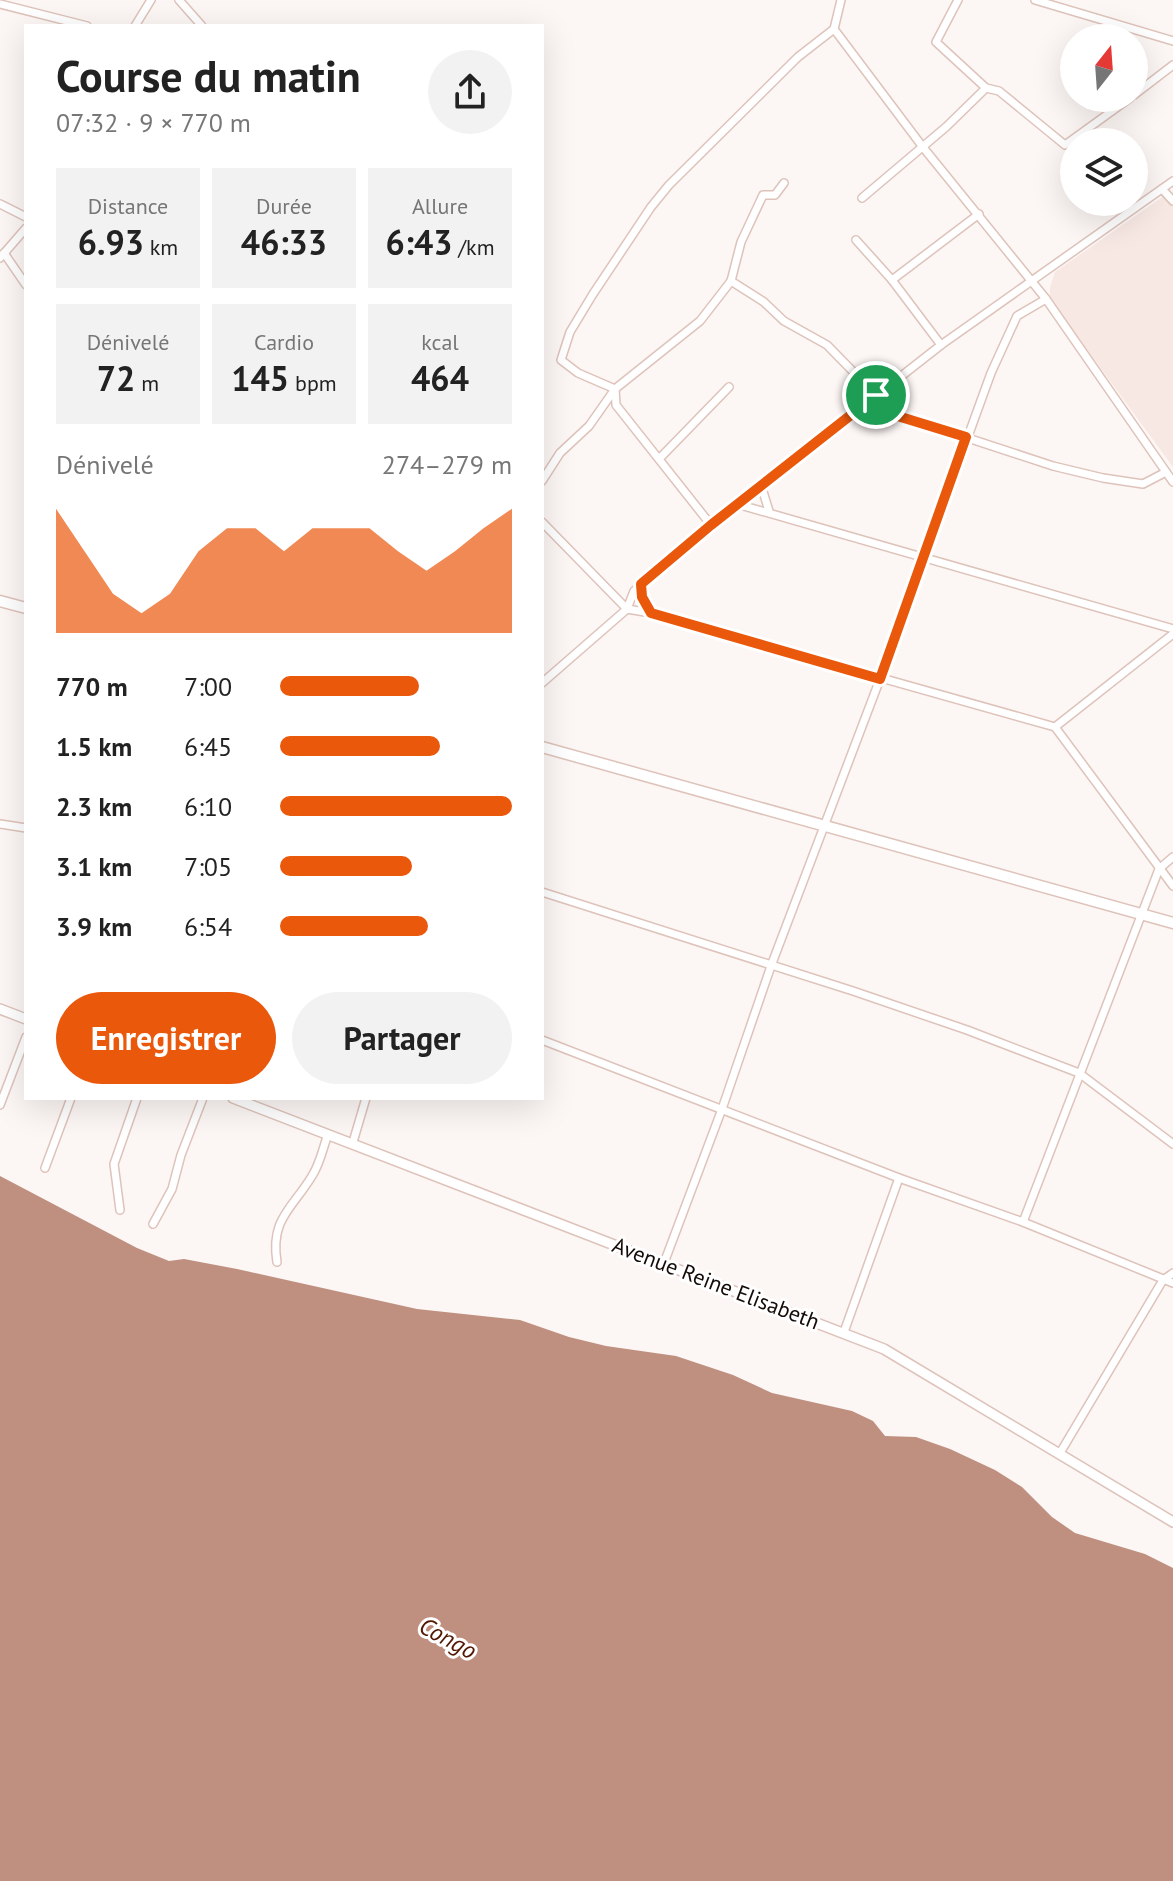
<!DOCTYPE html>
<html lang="fr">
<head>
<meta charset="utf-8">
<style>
	:root { --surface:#fff; --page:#f2f2f2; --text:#222; --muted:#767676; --accent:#ea580c }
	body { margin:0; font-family:"PT Sans",sans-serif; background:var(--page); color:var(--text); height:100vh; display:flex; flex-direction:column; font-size:30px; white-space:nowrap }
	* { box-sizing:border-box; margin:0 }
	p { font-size:26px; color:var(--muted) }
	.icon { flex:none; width:44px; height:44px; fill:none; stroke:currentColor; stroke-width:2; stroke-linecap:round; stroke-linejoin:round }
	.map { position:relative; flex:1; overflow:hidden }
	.details { position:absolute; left:24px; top:24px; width:520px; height:1076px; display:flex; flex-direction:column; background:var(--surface); border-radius:0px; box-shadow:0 8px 32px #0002 }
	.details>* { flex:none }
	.needle { width:52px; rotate:17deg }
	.controls { position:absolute; left:1060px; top:24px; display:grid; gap:16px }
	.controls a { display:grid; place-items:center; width:88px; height:88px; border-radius:50%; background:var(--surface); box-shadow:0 8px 32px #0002; font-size:40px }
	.pin { position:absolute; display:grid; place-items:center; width:68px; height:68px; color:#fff; margin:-34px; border:4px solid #fff; border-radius:50%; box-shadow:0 2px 8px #0007 }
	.round { display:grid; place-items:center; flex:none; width:84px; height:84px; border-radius:42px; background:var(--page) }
	.headline { display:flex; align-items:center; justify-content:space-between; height:136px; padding:0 32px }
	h1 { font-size:44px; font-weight:700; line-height:60px }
	.stats { display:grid; grid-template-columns:repeat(3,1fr); gap:12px; height:136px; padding:8px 32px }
	.stats div { display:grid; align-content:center; border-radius:0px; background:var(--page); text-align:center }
	.stats b { font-size:34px; font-weight:700 }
	.stats small { font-size:22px; font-weight:400 }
	.stats p { font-size:22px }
	.chart { height:224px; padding:16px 32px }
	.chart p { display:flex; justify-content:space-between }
	.chart svg { width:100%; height:144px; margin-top:8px; fill:var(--accent); opacity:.7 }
	.cta { display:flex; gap:16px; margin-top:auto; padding:16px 32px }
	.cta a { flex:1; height:92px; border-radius:48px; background:var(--accent); color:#fff; font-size:32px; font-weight:700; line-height:92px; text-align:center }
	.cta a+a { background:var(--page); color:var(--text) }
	ul { padding:0 32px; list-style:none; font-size:26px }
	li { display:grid; grid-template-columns:128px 96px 1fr; align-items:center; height:60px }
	li i { height:20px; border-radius:10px; background:var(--accent) }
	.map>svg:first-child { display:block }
</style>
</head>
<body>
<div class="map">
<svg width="1173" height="1881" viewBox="0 0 1173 1881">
	<rect width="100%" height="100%" fill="#fcf6f4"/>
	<path fill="#f7e8e4" d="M1167,194L1173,201V467L1050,299V287L1055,272Z"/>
	<path fill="#bf8f7f" d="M0,1176L137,1248L169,1261L184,1259L237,1269L417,1309L520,1320L569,1337L606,1346L676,1356L733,1375L772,1393L852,1411L873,1421L885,1436L916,1437L950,1449L995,1470L1022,1487L1052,1517L1075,1533L1145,1554L1173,1568V1881H0Z"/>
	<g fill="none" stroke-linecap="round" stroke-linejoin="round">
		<defs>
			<g id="minor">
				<path d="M179,0L202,26"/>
				<path d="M958,0L936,42L986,88L999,91L1065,145L1130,98"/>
				<path d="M1035,0L1173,41"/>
				<path d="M0,4L87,26"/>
				<path d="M135,26L151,0"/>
				<path d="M834,29L922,146L1046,299L1173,482"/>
				<path d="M1134,95L1173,65"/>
				<path d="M1162,189L1173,201"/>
				<path d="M862,198L946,127L986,88"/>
				<path d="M0,204L26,217"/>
				<path d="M856,240L892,280L941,345"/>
				<path d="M4,253L26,285"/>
				<path d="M0,258L26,228"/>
				<path d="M892,280L979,214"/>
				<path d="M731,281L764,302L784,321L827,345L876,395"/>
				<path d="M889,385L891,414"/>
				<path d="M615,389L578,373L561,360L570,332L593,294L651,207L669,185L798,57L834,29L841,0"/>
				<path d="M615,389L616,405L711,525"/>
				<path d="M864,404L1053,466L1103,478L1143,484L1166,472"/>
				<path d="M659,459L729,387"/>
				<path d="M542,481L560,453L589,426L615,389L700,321L721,294L731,281L741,242L763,195H775L784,183"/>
				<path d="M761,485L769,511"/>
				<path d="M737,504L1173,629"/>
				<path d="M542,522L627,609L651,613L1055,727L1173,886"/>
				<path d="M641,584L642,597L651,613"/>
				<path d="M542,683L627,609L634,591L711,525L941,345L1173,181"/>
				<path d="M1055,727L1173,634"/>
				<path d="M0,824L26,828"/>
				<path d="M542,892L853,991L967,1030L1079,1073L1173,1144"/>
				<path d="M542,1040L899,1178L1023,1222L1173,1283"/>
				<path d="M0,1105L26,1037"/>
				<path d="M353,1142L366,1098"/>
				<path d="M45,1168L71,1098"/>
				<path d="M120,1210L114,1164L137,1098"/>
				<path d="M1023,1222L1159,869L1173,857"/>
				<path d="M153,1224L172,1189L181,1155L203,1098"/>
				<path d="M277,1262C270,1219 292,1209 312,1176C320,1164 323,1148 328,1134"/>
				<path d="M664,1263L722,1109L771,966L880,679L991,373L1017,316L1046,299"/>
				<path d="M844,1332L899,1178"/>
				<path d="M1060,1453L1163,1280L1173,1273"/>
			</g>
			<g id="tertiary">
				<path d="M0,1009L26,1019"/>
				<path d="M233,1098L884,1349L1173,1522"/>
			</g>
			<g id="secondary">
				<path d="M0,601L26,608"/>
				<path d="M542,747L1173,923"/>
			</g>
		</defs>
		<use href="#minor" stroke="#dec3ba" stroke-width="10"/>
		<use href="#tertiary" stroke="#dec3ba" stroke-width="12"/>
		<use href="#secondary" stroke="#dec3ba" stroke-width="13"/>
		<use href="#minor" stroke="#fff" stroke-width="7"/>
		<use href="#tertiary" stroke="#fff" stroke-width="9"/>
		<use href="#secondary" stroke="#fff" stroke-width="10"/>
	</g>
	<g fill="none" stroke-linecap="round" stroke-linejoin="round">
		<defs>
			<path id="route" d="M889,385L891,414L966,437L880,679L651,613L642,597L641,584L711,525Z"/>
		</defs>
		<use href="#route" stroke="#fff" stroke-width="16"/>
		<use href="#route" stroke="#ea580c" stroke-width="10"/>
	</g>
	<g text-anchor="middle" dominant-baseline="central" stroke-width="6" stroke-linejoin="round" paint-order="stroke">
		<g font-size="22" fill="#140b08" stroke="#fff">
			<text transform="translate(716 1283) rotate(21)">Avenue Reine Elisabeth</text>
		</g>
		<g font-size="24" font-style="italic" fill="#521702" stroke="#fff">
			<text transform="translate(448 1638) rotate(28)">Congo</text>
		</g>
	</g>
</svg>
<div class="controls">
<a><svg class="needle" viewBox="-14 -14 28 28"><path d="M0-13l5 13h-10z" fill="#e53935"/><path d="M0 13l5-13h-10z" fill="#767676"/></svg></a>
<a><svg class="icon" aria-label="layers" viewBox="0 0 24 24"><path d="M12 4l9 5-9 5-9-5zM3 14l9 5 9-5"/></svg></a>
</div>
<div class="pin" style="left:876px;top:395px;background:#1e9e55"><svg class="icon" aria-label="arrive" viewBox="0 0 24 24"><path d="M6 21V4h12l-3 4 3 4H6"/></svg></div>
<section class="details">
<div class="headline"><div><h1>Course du matin</h1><p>07:32 · 9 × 770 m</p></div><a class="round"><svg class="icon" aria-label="share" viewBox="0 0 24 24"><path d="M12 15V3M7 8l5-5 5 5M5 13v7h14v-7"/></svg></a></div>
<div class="stats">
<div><p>Distance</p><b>6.93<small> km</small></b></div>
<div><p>Durée</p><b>46:33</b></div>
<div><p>Allure</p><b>6:43<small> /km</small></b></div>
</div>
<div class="stats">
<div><p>Dénivelé</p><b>72<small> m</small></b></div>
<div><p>Cardio</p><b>145<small> bpm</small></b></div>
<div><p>kcal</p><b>464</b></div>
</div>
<div class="chart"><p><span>Dénivelé</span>274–279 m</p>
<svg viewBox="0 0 160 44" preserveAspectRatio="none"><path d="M0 44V6L10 19L20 32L30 38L40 32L50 19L60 12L70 12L80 19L90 12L100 12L110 12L120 19L130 25L140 19L150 12L160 6V44z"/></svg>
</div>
<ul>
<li><b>770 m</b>7:00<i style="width:60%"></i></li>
<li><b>1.5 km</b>6:45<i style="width:69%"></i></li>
<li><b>2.3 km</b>6:10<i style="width:100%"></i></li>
<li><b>3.1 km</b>7:05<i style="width:57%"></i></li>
<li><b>3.9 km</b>6:54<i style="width:64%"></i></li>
</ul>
<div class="cta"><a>Enregistrer</a><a>Partager</a></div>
</section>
</div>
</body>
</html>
